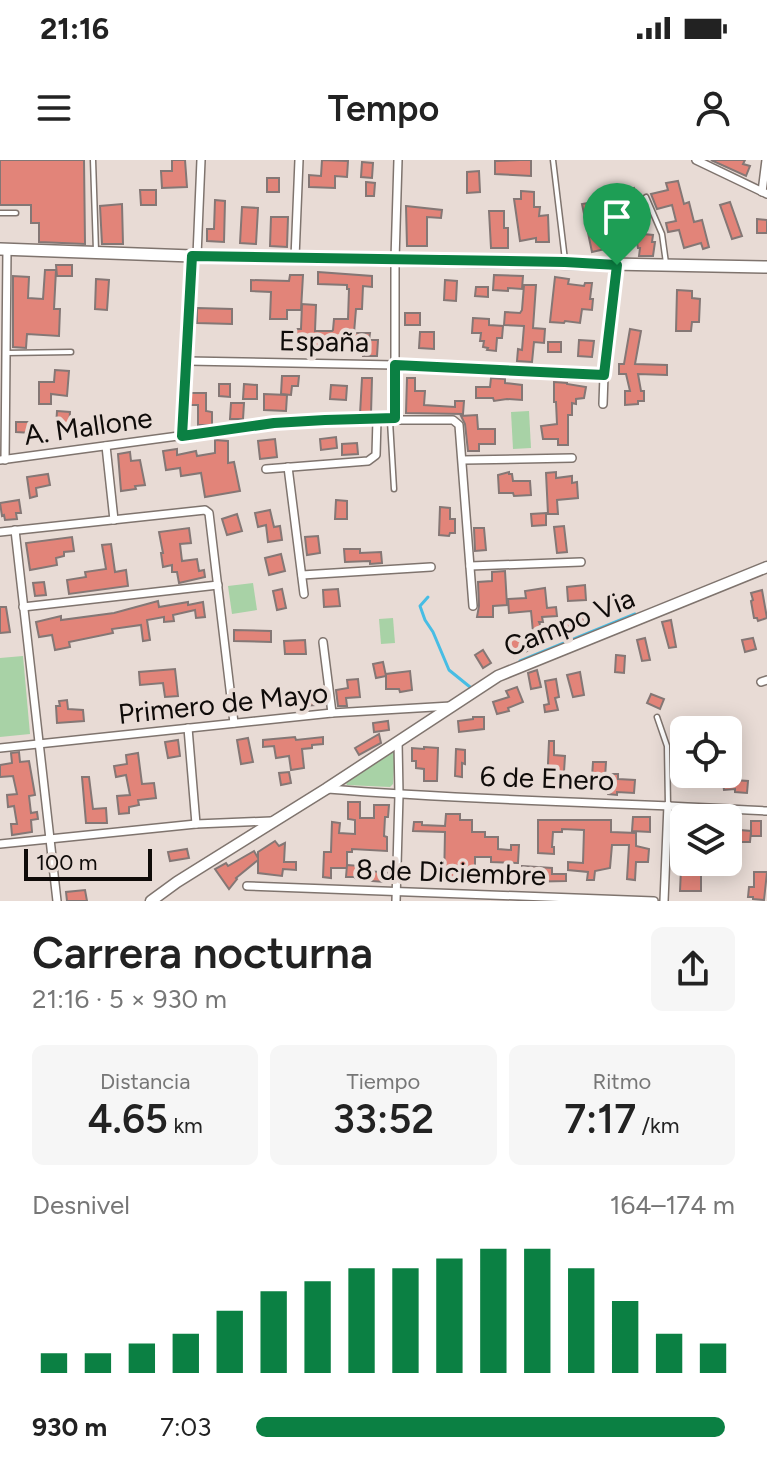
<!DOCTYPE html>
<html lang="es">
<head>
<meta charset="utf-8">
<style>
	:root { --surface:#fff; --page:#f6f6f6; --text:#222; --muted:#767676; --accent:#0b8043 }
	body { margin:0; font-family:Figtree,sans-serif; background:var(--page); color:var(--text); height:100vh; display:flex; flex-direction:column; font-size:30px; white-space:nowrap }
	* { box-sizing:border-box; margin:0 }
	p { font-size:26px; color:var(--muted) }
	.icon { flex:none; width:44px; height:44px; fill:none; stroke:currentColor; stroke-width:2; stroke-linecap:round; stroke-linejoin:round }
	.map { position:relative; height:741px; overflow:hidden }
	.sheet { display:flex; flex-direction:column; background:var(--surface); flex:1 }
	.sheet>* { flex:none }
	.tools { position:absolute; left:670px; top:556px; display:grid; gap:16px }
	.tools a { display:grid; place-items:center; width:72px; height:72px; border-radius:12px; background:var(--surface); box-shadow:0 4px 20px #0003; font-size:40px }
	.scale { position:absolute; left:24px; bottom:20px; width:128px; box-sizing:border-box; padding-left:8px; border:4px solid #0f0b09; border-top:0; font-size:22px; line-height:28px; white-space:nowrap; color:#0f0b09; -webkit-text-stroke:6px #e8dbd5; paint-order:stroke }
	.pin { position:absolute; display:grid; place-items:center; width:68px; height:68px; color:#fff; margin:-82px -34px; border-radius:50% 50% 50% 0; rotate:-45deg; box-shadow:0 0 8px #0007 }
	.pin .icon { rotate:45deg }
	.round { display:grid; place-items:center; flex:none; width:84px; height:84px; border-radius:12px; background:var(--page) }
	.headline { display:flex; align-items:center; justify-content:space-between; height:136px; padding:0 32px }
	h1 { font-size:44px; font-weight:600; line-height:60px }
	.metrics { display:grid; grid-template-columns:repeat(3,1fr); gap:12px; height:136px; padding:8px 32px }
	.metrics div { display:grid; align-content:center; border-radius:12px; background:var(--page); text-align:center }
	.metrics b { font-size:40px; font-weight:600 }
	.metrics small { font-size:22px; font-weight:400 }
	.metrics p { font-size:22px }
	.chart { height:224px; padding:16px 32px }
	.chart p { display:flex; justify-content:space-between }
	.chart svg { width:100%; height:144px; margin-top:8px; stroke:var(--accent); stroke-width:6 }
	ul { padding:0 32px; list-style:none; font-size:26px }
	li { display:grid; grid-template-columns:128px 96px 1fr; align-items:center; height:60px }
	li i { height:20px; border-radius:10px; background:var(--accent) }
	.status { display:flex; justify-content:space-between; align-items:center; height:56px; padding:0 40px; background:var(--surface); direction:ltr }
	.status svg { height:22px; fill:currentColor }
	header { display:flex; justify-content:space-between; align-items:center; height:104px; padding:0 32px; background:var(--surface); font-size:36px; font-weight:600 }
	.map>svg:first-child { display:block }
</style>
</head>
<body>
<div class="status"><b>21:16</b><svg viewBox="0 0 49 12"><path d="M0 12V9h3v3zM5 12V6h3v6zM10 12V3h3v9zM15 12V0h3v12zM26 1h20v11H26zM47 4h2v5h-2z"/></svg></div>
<header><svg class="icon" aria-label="menu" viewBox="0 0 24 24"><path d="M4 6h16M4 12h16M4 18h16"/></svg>Tempo<svg class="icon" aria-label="person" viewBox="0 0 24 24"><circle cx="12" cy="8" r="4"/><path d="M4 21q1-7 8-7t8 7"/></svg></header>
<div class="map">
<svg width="767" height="741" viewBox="0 0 767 741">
	<rect width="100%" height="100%" fill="#e8dbd5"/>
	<g fill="#a8d2a6">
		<path d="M529,251L531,288L513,289L511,252Z"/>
		<path d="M253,423L257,450L232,454L228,426Z"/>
		<path d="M393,458L395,483L381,484L379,459Z"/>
		<path d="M23,496L30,574L0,577V498Z"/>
		<path d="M393,591L395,593L393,624L390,627L347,625L346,623Z"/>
	</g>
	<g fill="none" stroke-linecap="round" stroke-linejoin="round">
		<g stroke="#47bde4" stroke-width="3">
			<path d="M428,437L420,446L425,460L433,472L449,510L470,527"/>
			<path d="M520,501L635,454"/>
		</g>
	</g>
	<g fill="#e28479" stroke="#847775" stroke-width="2">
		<path d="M0,0H84L85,84L39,82V63H31V45H0Z"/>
		<path d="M172,0H185L187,27L162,28L161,11H172Z"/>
		<path d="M322,0L348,1L347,17L335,16V28L309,27V15L321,16Z"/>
		<path d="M520,0H531V16L495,14V1Z"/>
		<path d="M711,0H745L743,4L750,6L746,16Z"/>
		<path d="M362,2L373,3L372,18L361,17Z"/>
		<path d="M479,11L480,32L467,33V12Z"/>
		<rect x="267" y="18" width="12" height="14"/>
		<path d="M678,21L684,44L689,42L694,62L702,60L709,87L703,89L701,83L684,88L679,70L668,72L666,63L676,61L672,45L657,49L651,34L668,30L666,23Z"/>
		<path d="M366,22L375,23L374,36H366Z"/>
		<path d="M634,28L643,74L653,75L652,82H655L653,96H639L640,88H638L627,30Z"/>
		<path d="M140,30H156V45H141Z"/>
		<path d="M521,31L534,32V47H540L539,56L548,55L549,82H536V78L520,81L514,39H521Z"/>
		<path d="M215,40L225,41L224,82L207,81V69H214Z"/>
		<path d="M594,42H598L603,73L614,70L618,86L592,92L582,44Z"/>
		<path d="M730,42L742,76L732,79L720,45Z"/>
		<path d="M122,44L123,84H102L100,46Z"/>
		<path d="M406,46L442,50L441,58L427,57V86H407Z"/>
		<path d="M242,47L258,48L256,84L240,83Z"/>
		<path d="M489,51H504V68H508V88H491Z"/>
		<path d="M271,57H288L287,87L270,86Z"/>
		<path d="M757,59L767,60V73H757Z"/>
		<path d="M56,105H72V116H57Z"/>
		<path d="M45,110H56L54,149H60L59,176L27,174L26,188L13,187V116L29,117L28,138L43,139Z"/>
		<path d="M318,112L372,116V127L363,126L362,149H356L354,173H370L369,180H378L377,196H363V190H348L349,181L327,180L326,188H308V191L282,190L283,169H301L302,144L316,145L315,171H332L333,170L334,159H348L349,129H347V125L318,124Z"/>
		<path d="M290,115H303L301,150H287V159H270L271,132L251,131V120L289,121Z"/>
		<path d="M494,115L523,116L522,129L508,128V131L493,130Z"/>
		<path d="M555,117L569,119L568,124L584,126L585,123H592L590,139H593L592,150L582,149L580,163L565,161L564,163L550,162Z"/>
		<path d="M96,119L109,120L107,150L95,149Z"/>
		<path d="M445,120L457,121L456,141L444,140Z"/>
		<path d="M524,125H536L533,168L545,169L544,183L534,182L532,202L517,201L518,189L522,190L524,166L504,165L505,152L520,153L522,150Z"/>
		<path d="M476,127H488V137L475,136Z"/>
		<path d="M677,130L692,131V138L700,139L699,162H692L691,171H676Z"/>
		<path d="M197,148L232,149V164L197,163Z"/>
		<rect x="405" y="153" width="15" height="12"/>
		<path d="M473,158L489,159V165L503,166L502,178H497L496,191L487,190L488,188L483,187L484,181H480L481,173H472Z"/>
		<path d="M630,169L641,171L635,204L667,205V215L638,214L641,231H644V241H638V244L625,245V231H630L626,214H619V204H624Z"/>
		<path d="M420,172H434V189L419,188Z"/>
		<path d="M579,180L594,181L592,197L578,196Z"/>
		<rect x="548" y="182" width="13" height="10"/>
		<path d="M55,210L69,211L67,236L51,234V244H39V222H54Z"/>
		<path d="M282,216H299L298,226H292L291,235L281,234Z"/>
		<path d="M362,218H372L371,254H360Z"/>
		<path d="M407,218H415V231H425L424,245L455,247V241H464L463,254L406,253Z"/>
		<path d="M491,218L505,219V223L522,225V240L507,239L494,241L493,238H476V227H490Z"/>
		<path d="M554,222L567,223V224L586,227L584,238L576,239V244L572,243V255H568V285H558V279H543L541,266L557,264L556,242H554Z"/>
		<path d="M219,224H230V237L219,236Z"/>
		<path d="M244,224L257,225V239H243Z"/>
		<path d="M331,225L347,226L346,240L330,239Z"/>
		<path d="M191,233H206V251L212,252V265H198V245H190Z"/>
		<path d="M264,234L287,235L286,251L264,250Z"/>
		<path d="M231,243H244L243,259H230Z"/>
		<path d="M57,251L70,252L69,268L56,267Z"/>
		<path d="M477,255L478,269H495V284H479V291H468L465,264L461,256Z"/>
		<path d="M16,262H33L32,273L16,272Z"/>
		<path d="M336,277L337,288L321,290L320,279Z"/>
		<path d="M275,279L277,297L260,299L258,281Z"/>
		<path d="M215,280L228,281V303L234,302L240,331L205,337L201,313L181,316L180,308L166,310L163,291L177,289V295L196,291L197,296L215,293Z"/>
		<path d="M357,283L358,294L342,295V284Z"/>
		<path d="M130,292L131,301L140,300L145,325L135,326L136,329L121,331L118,294Z"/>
		<path d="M509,312V314H512L513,321H530L531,335L514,336L513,333H499L498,315Z"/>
		<path d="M556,312V318L572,316V323L577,322L578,338L557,340L558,354H548L546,313Z"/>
		<path d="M48,314L50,325L36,328L37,336L30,338L27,317Z"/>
		<path d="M19,340L21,353H16L17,359L5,360L4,355L2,356L0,343Z"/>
		<path d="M336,340L347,341V359H335Z"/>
		<path d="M440,347L450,348V359H455V373H450L449,376L439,375Z"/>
		<path d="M270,350L274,367L280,366L282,380L268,382L266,365L258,367L255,353Z"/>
		<path d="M546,353V365L532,366L531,354Z"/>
		<path d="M237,354L242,371L227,375L222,359Z"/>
		<path d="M564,366L567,392L557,393L554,367Z"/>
		<path d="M189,368L191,383L180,384L182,401L197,399L199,411L204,410L205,417L179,423L177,412H172V405L163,407L161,393H163L159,372Z"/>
		<path d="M474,368H484L486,390L475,391Z"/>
		<path d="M318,376L320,393L307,395L305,377Z"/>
		<path d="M72,377L74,391L64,392V396L56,398L57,405L30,410L26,383Z"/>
		<path d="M111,384L115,412L126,410L128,426L69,434L67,420L86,417L85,412L106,409L102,385Z"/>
		<path d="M344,389H360V393L381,392L382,403L370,404V401L345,402Z"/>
		<path d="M281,394L285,411L269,415L265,398Z"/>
		<path d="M505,411L507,445L493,446V457H477L479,446L478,422L492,421V412Z"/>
		<path d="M44,422L46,435L35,436L33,423Z"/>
		<path d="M585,425L586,440L568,441L567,427Z"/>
		<path d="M545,428L547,448L556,447L557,456L542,457L543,462H539L546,479L531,486L532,489L514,497L508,481L533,472L531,451L509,453L508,439L526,438L525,431Z"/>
		<path d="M282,429L286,448L277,450L273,431Z"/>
		<path d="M338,429L340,446L324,447L323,430Z"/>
		<path d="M762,430L767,458L758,461L757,458H754L751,441L753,440L751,433Z"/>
		<path d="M158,441L159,447L188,442V445L203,442L205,457L196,458L195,450L173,455L174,461L164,462V457L147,460L150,480L143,481L141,465L112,469L113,473L69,482L70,487L55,490L52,475L39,477L36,462L61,456V460L114,453Z"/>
		<path d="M0,447H6L10,472L0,473Z"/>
		<path d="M583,455L585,464L558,470L556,461Z"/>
		<path d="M671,460L676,487L669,488L662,462Z"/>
		<path d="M234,470L271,471V482L234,481Z"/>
		<path d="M645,478L650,500L642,501L637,480Z"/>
		<path d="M753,478L756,489L745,492L742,480Z"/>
		<path d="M305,480L306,494H285L284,481Z"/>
		<path d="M483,490L491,503L483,508L475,495Z"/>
		<path d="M616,495L625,496L624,513L615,512Z"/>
		<path d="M383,502L386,516L376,518L373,504Z"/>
		<path d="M175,509L178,536L165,537L163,523L140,525L139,512Z"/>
		<path d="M537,510L541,527L531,529L528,513Z"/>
		<path d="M410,511L412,530L400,532L399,529H386V514Z"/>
		<path d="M580,512L584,535L573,537L567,515Z"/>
		<path d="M358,519L360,537L346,538L347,546H338L336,530L348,528L347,520Z"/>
		<path d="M556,519L559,537L555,538L558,550L545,552L544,545L549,544L545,521Z"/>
		<path d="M517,527L523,542L508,548L509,551L497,554L493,542L509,537L506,531Z"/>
		<path d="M314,531L315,545L304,546L303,532Z"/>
		<path d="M651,534L664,539L660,549L647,543Z"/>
		<path d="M67,540L68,549L83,550L84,561L57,563L56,546H60L59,541Z"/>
		<path d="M473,557H484V569L459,572L458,561L473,559Z"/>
		<path d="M388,561L389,570L374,572L373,563Z"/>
		<path d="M379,574L381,583L359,595L355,588Z"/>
		<path d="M295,577L296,580L323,577V584L312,585V588L302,589L304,608L291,610L289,596L276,598L274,586L263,587V580Z"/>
		<path d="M248,578L253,602L241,604L237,580Z"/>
		<path d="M178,580L180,596L168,598L165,582Z"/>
		<path d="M549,581H554V595L565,596L563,627L547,626Z"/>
		<path d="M424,587L438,588L437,621H424V609L416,608V601H412V588L424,589Z"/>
		<path d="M456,589L465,590V604L462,603V617L455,616Z"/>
		<path d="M19,592L20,602L29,601L35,635L29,636L31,653L37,652L38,659L31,660L32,672L12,675L11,664H17L14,646L8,647L7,635L17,634L13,616L0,617V605L12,603L11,593Z"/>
		<path d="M138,593L142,624L154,623L156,638L138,640L139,645L129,647V653L119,654L117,636L130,635L126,615L116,617L114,606L127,604L126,595Z"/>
		<path d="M593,602H606L605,618L592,617Z"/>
		<path d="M289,612L291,623L281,625L279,613Z"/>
		<path d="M733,613L734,620L748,621L747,633L735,632V629L724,630L722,614Z"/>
		<path d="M609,614H618V619L635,620L634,633L617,632V635L608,634Z"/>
		<path d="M82,617H89L93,649L106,648L107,663H86Z"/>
		<path d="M348,642H360V658H374V645H389L388,657H385L384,676L387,677V691L352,689V692H347V708H331V718L323,717L324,692H331L332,662L340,663L339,673L355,674V660L348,659Z"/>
		<path d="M446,654H460V660H472V672H485V677H498V689L511,690V685H519L518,703L491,702V697H475V718L455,717V723H444L445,672L413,671L414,662H422V665L445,666Z"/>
		<path d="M633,657H650V672L632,671Z"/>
		<path d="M538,660H611V672L636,673V686L649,689L648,702H636L635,720L627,719L629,685H612L610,708L595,711L594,720H587L588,712L568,710V702L583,703L584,670L562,669V672H553L552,687H554V694L538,693Z"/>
		<rect x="751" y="661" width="10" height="15"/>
		<path d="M674,663H684V702H717V709H701V731H680L681,708L674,707L678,679H674Z"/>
		<path d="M728,669L751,671L750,682H736L735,699H728Z"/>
		<path d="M275,681L279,686L285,683L284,702H296V710L283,709L282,716L258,713V700L236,718L237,719L229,729L215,709L226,703L228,706L254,691L258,698V692Z"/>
		<path d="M187,689L189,698L170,701L168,692Z"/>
		<path d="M347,705L360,706V705H367V711L380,712L381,707H388L385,722L358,720L354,717H346Z"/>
		<path d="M522,706L552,708V714H566V721L522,722Z"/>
		<path d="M754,712H767L764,740L753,739V737H748L749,727H754Z"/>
		<path d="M85,730L87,741H67L66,732Z"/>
	</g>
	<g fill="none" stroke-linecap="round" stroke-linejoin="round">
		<defs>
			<g id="lane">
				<path d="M93,0L96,91"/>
				<path d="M553,0L565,100"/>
				<path d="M646,37L662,74L666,103"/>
				<path d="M0,53H16"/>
				<path d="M6,193L71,192"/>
				<path d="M390,261L394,329"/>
				<path d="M657,557L667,586L668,645"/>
			</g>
			<g id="street">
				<path d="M696,0L767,34"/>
				<path d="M762,32L766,0"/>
				<path d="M197,96L201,0"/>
				<path d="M295,98L299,0"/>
				<path d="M187,201L395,205L604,215"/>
				<path d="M603,244L604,215L617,105"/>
				<path d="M395,258V100L398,0"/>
				<path d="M182,276L192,96"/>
				<path d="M106,286L114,360"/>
				<path d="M0,300L274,263L325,260H453L459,265L473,446"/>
				<path d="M5,300L7,89"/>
				<path d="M463,300L572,298"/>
				<path d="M288,307L304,434"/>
				<path d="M266,309L368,301L376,295L377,259"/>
				<path d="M15,370L57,741"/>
				<path d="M0,372L205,350L209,353L234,563"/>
				<path d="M470,406L581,402"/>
				<path d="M302,415L431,407"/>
				<path d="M23,447L218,425"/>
				<path d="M323,482L332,553"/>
				<path d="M761,522L767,520"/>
				<path d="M188,568L196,664"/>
				<path d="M0,588L332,553L451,546"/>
				<path d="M328,629C474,641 621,642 767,651"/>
				<path d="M0,684L196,664L271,661"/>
				<path d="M247,726L654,741"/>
				<path d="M396,741L399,635L398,581"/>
				<path d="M664,741L668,645"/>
			</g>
			<path id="secondary" d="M151,741L177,722L326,629L498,516L767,407"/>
			<path id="primary" d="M0,89L192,96L767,107"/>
		</defs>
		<use href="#lane" stroke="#7f746e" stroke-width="7"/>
		<use href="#street" stroke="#7f746e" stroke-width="10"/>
		<use href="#secondary" stroke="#7f746e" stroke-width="13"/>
		<use href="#primary" stroke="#7f746e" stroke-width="14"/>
		<use href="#lane" stroke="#fff" stroke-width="4"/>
		<use href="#street" stroke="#fff" stroke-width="7"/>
		<use href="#secondary" stroke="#fff" stroke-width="10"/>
		<use href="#primary" stroke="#fff" stroke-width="11"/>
	</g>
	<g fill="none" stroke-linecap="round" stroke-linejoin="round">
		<defs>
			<path id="route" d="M192,96L565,102L617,105L604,215L395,205V258L325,260L274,263L182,276Z"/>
		</defs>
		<use href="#route" stroke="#fff" stroke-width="16"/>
		<use href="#route" stroke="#0b8043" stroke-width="10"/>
	</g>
	<g text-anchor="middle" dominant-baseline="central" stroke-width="8" stroke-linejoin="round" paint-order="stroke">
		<g font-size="28" fill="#0f0b09" stroke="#e8dbd5">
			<text transform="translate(324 181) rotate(1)">España</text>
			<text transform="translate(88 266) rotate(-8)">A. Mallone</text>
			<text transform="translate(569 462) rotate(-22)">Campo Via</text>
			<text transform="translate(223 543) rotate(-6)">Primero de Mayo</text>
			<text transform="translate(547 618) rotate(2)">6 de Enero</text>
			<text transform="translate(451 712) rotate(2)">8 de Diciembre</text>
		</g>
	</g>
</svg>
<div class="tools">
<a><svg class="icon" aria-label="locate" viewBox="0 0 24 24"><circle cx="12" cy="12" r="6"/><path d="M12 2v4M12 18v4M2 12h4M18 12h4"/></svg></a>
<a><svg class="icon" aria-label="layers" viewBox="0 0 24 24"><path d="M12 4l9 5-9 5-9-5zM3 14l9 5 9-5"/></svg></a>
</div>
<div class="scale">100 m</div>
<div class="pin" style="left:617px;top:105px;background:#1e9e55"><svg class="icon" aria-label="arrive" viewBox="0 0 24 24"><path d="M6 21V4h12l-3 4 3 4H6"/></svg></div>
</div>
<section class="sheet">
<div class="headline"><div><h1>Carrera nocturna</h1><p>21:16 · 5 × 930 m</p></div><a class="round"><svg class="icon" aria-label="share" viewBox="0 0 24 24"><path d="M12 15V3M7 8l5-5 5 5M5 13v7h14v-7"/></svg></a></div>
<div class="metrics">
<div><p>Distancia</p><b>4.65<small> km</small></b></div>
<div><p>Tiempo</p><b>33:52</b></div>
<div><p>Ritmo</p><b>7:17<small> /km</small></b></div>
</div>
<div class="chart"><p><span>Desnivel</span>164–174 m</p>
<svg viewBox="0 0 160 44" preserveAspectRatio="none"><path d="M5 44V38M15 44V38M25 44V35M35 44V32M45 44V25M55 44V19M65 44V16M75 44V12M85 44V12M95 44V9M105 44V6M115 44V6M125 44V12M135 44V22M145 44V32M155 44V35"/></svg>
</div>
<ul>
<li><b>930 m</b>7:03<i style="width:98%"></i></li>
</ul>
</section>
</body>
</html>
